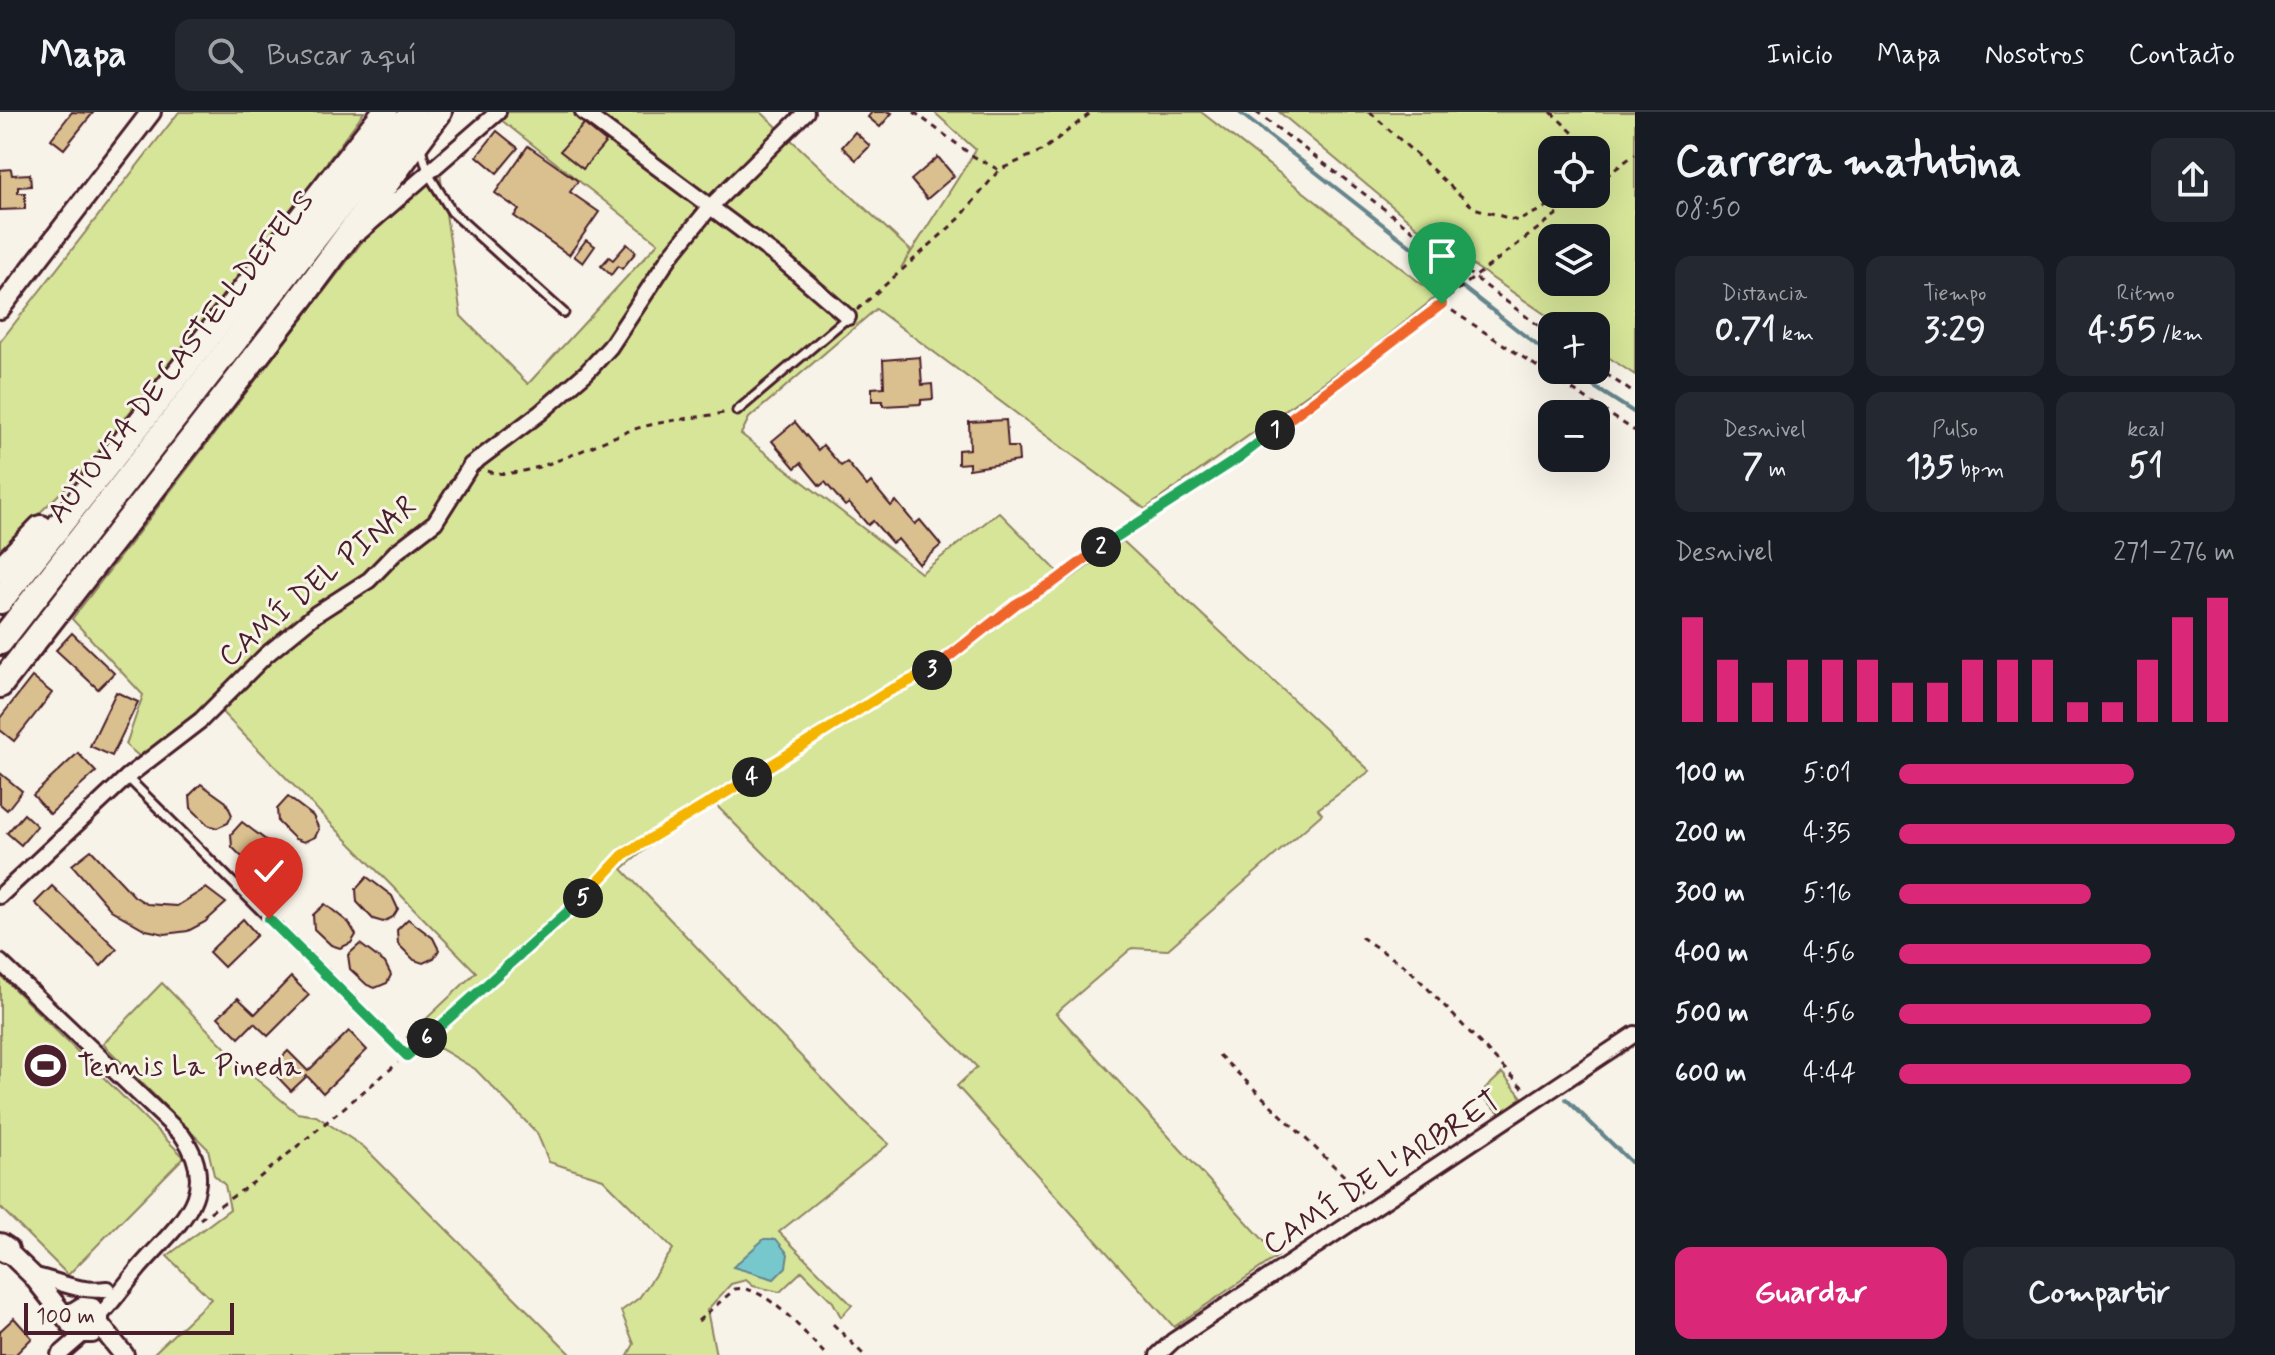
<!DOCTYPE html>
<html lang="es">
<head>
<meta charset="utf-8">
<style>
	:root { --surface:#171b24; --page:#242831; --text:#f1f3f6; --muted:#9ea1a6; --line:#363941; --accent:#db2777 }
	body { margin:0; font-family:Mynerve,sans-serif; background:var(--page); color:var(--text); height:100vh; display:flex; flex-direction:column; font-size:30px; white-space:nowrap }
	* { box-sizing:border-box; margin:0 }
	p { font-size:26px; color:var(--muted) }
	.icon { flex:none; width:44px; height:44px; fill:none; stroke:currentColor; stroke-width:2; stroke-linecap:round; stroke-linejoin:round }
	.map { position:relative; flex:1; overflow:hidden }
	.side { display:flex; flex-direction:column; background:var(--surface); width:640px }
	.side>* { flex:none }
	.tools { position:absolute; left:1538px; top:24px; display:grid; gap:16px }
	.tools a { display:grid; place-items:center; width:72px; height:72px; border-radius:16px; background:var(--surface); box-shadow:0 8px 32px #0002; font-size:40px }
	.scale { position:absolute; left:24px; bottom:20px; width:210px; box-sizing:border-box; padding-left:8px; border:4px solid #4a1f2b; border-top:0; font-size:22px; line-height:28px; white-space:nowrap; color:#4a1f2b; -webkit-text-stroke:6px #f7f3e8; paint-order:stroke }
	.pin { position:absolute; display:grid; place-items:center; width:68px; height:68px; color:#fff; margin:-82px -34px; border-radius:50% 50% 50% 0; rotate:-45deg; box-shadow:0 0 8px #0007 }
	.pin .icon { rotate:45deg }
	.km { position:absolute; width:40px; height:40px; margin:-20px; border-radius:50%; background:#222; color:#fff; font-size:22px; line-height:40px; text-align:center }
	.round { display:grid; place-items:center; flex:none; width:84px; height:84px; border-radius:16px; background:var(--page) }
	.overview { display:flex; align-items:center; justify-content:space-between; height:136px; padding:0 40px }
	h1 { font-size:44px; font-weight:700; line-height:60px }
	.metrics { display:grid; grid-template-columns:repeat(3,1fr); gap:12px; height:136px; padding:8px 40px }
	.metrics div { display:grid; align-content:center; border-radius:16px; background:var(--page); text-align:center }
	.metrics b { font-size:34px; font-weight:700 }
	.metrics small { font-size:22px; font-weight:400 }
	.metrics p { font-size:22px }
	.chart { height:224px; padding:16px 40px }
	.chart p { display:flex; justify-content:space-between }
	.chart svg { width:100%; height:144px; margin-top:8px; stroke:var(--accent); stroke-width:6 }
	.action { display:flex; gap:16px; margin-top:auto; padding:16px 40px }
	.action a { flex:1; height:92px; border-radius:16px; background:var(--accent); color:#fff; font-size:32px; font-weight:700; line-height:92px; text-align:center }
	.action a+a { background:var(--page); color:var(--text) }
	ul { padding:0 40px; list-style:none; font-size:26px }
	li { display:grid; grid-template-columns:128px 96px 1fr; align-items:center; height:60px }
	li i { height:20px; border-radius:10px; background:var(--accent) }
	header { display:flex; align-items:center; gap:48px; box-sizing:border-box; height:112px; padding:0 40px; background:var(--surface); border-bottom:2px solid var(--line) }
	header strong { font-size:38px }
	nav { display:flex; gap:44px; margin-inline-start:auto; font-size:28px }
	.search { width:560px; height:72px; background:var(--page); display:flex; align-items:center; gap:20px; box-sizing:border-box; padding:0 28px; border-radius:16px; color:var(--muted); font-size:30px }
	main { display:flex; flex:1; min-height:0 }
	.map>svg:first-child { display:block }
</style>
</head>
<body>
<header>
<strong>Mapa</strong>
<div class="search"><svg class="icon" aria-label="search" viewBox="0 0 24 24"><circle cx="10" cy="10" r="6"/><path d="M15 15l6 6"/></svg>Buscar aquí</div>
<nav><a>Inicio</a><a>Mapa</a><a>Nosotros</a><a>Contacto</a></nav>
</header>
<main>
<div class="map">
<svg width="1635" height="1243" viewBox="0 0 1635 1243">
	<rect width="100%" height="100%" fill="#f7f3e8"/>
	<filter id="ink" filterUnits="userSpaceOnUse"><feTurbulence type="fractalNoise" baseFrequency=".0125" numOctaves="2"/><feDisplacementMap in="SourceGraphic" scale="16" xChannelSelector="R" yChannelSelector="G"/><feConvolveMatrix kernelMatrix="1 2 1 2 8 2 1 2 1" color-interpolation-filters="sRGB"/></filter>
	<g filter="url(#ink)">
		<g fill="#d6e598" stroke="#908262" stroke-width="2" fill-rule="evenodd">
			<path d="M179,0H364L277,118L80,362L0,439V230Z"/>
			<path d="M491,0H761L911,139L901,156L976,38L934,0H1201L1437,184L1374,235L1145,397L876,197L749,306L741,322L921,461L999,400L1067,469L1123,429L1370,659L1318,697L1322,702L1167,838L1132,836L1056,901L1278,1144L1174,1215L957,974L977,955L715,692L648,735L622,757L860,1006L889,1032L779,1120L852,1193L841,1205L833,1190L802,1159L780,1180L753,1174L746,1168L731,1172L707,1198L716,1243H628L634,1232L621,1199L639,1186L673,1137L603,1067L549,1050L537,1021L475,957L441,937L412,930L407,925L476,860L211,589L140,645L126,633L143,583L72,507L362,130L440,61L461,204L528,272L658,131Z"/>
			<path d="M1279,0H1635V263L1596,237V214H1562L1416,114ZM1552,38H1596V82H1552ZM1552,126H1596V170H1552Z"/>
			<path d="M0,863L184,1045L68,1163L0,1095Z"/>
			<path d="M162,871L255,966L297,1001L316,1004L364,1035L572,1243H152L211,1187L167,1144L230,1097L225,1073L214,1063L208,1037L103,932Z"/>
			<path d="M1502,961L1522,985L1501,1002L1480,982Z"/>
		</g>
		<path fill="#77c8cc" stroke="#65848c" stroke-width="2" d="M764,1127H776L788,1142L786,1155L774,1167L733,1155Z"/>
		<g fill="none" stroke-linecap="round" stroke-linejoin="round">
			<g stroke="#65848c" stroke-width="4">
				<path d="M1239,0L1552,245"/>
				<path d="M1568,258L1635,301"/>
				<path d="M1566,987L1635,1054"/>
			</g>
		</g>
		<g fill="#dabf8f" stroke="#4a1f2b" stroke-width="2">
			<path d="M72,0L93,1L64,37L51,27Z"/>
			<path d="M872,0H890L892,1L880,15L868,5Z"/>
			<path d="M584,12L606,30L583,57L560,39Z"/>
			<path d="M497,19L518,36L497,61L477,44Z"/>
			<path d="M855,20L870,34L856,48L842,35Z"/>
			<path d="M528,34L578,69L570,80L599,100L569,143L514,104L519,98L495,81Z"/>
			<path d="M938,45L954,64L927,87L911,68Z"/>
			<path d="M11,57L12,63L30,62L31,74L18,75V81H25V97L0,98V58Z"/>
			<path d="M586,128L595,134L583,151L574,144Z"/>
			<path d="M627,132L636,140L622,157L618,154L611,163L601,154L609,145L613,148Z"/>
			<path d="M920,245L922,273L932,272L933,287L921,288V292L883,294V289H872V276L884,275L883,248Z"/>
			<path d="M1006,308L1008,335H1018L1019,349L969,357V351L958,352V338L970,337L969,310Z"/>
			<path d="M795,310L818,338L823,333L841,354L847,350L867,374L871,370L891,394L896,389L915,412L920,408L941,433L919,452L898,427L892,431L873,409L868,413L849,391L845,394L825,370L820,374L801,351L795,356L772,329Z"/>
			<path d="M72,521L114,561L98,577L56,538Z"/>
			<path d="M32,565L52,581L14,629L0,618V606Z"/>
			<path d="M116,580L138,590L112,644L90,634Z"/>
			<path d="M78,641L96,660L50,702L33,683Z"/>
			<path d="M0,661L22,679L7,698L0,692Z"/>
			<path d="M201,672L226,690L232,703L228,711L217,716L208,713L191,696L190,683Z"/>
			<path d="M288,685L313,704L319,717L315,725L304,730L295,727L278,710L277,697Z"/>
			<path d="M24,702L37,714L21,733L7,721Z"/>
			<path d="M242,710L267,729L273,742L269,750L258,755L249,752L232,735L231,722Z"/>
			<path d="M91,738L134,784L147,792L177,794L206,776L226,791L205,810L188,819L165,822L146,818L111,798L72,753Z"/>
			<path d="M367,765L392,784L398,797L393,805L383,810L373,807L357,790L356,777Z"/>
			<path d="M52,774L117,837L101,854L35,791Z"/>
			<path d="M325,792L349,811L356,823L351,831L340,836L331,833L314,817L313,803Z"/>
			<path d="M243,807L257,823L224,855L209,840Z"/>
			<path d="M408,807L433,826L439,838L434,846L423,851L414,848L398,832L397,818Z"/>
			<path d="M360,832L385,851L391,863L387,871L375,876L367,873L350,857L348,843Z"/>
			<path d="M291,865L309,883L268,924L254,911L239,926L218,905L238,886L255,902Z"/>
			<path d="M349,919L367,938L323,981L307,964L291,979L270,957L288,939L308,959Z"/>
			<path d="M14,1206L32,1226L15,1243H0V1219Z"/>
		</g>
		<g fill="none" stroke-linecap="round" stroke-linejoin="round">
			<defs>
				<g id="service">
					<path d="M420,33L429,63L452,100L564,201"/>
					<path d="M737,299L848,205"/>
					<path d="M127,665L407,944"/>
				</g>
				<g id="minor">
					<path d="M583,0L783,149L848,205"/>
					<path d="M359,121L498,0"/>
					<path d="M0,784L127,665L201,608L266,543L316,502L369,468L396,440L435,410L471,353L540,301L587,260L610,235L671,143L711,94L806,0"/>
					<path d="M0,850L182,1023C224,1082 175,1114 139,1156C126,1172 113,1189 99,1205"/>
					<path d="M32,1163C60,1169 78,1181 107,1177"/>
					<path d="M59,1243L82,1223"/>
					<path d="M1158,1243L1173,1229L1635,922"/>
				</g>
				<g id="tertiary">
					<path d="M0,197L151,0"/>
					<path d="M0,1132L32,1163L78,1221H92L99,1207L92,1196L82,1195L74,1200L71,1213"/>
					<path d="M99,1212L124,1243"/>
				</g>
				<g id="trunk">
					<path d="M0,458L41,416"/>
					<path d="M0,489L385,0"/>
					<path d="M0,530L413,0"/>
					<path d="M0,573L299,189L439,0"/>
					<path d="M0,1134L6,1138"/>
				</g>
			</defs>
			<use href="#service" stroke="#4a1f2b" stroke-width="13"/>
			<use href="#minor" stroke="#4a1f2b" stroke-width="20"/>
			<use href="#tertiary" stroke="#4a1f2b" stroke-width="24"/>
			<use href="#trunk" stroke="#4a1f2b" stroke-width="30"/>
			<g stroke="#4a1f2b" stroke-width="3" stroke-dasharray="6 6" stroke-linecap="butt">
				<path d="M914,0L973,44L999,58L1043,38L1092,0"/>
				<path d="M1256,0L1552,224"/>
				<path d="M1370,0L1474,96L1518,109L1556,90L1571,91"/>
				<path d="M1551,0L1591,38"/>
				<path d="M1596,43L1613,59"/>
				<path d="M1596,72L1635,42"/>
				<path d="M1442,192L1635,319"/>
				<path d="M857,198L960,106L999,58"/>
				<path d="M1596,255L1635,282"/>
				<path d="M487,359C522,372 596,330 632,318C662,308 697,306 729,300"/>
				<path d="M1361,825L1409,857L1526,979"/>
				<path d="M413,938L587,782L623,743L889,579L950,546L1016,492L1240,345L1583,82"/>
				<path d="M1219,943L1365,1084"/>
				<path d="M200,1107L254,1070L398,951"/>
				<path d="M698,1209L735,1177C765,1171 806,1223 826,1243"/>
				<path d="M833,1212L864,1243"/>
			</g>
			<use href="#service" stroke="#f7f3e8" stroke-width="7"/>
			<use href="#minor" stroke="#f7f3e8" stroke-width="14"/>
			<use href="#tertiary" stroke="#f7f3e8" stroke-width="18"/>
			<use href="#trunk" stroke="#f7f3e8" stroke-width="24"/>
		</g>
	</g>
	<g fill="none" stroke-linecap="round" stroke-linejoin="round" filter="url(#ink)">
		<defs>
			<path id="split-1" d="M1275,318L1442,192"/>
			<path id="split-2" d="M1101,435L1240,345L1275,318"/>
			<path id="split-3" d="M932,558L1016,492L1054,470L1101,435"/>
			<path id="split-4" d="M752,665L889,579L932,558"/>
			<path id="split-5" d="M583,786L623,743L752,665"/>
			<path id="split-6" d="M427,926L583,786"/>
			<path id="split-7" d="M269,807L407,944L427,926"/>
		</defs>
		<use href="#split-1" stroke="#fff" stroke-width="16"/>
		<use href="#split-2" stroke="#fff" stroke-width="16"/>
		<use href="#split-3" stroke="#fff" stroke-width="16"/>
		<use href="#split-4" stroke="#fff" stroke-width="16"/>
		<use href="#split-5" stroke="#fff" stroke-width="16"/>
		<use href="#split-6" stroke="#fff" stroke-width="16"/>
		<use href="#split-7" stroke="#fff" stroke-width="16"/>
		<use href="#split-1" stroke="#f0652b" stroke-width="10"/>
		<use href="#split-2" stroke="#22a559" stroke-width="10"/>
		<use href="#split-3" stroke="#f0652b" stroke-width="10"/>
		<use href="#split-4" stroke="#f5b400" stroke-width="10"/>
		<use href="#split-5" stroke="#f5b400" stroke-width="10"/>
		<use href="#split-6" stroke="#22a559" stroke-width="10"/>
		<use href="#split-7" stroke="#22a559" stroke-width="10"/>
	</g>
	<defs>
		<symbol id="stadium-disc" viewBox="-11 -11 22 22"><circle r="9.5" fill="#4a1f2b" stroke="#f7f3e8"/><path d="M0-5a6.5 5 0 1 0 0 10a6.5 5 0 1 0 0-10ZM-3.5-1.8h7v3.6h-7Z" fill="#fff"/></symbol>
	</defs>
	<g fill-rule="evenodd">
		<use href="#stadium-disc" x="20" y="928" width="51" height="51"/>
	</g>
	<g text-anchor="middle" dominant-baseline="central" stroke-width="6" stroke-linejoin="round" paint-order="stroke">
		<g font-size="30" fill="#4a1f2b" stroke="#f7f3e8">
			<text transform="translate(181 245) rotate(-52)">AUTOVIA DE CASTELLDEFELS</text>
			<text transform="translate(318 470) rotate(-40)">CAMÍ DEL PINAR</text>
			<text transform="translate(1382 1061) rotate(-33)">CAMÍ DE L'ARBRET</text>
		</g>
		<g font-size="30" fill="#4a1f2b" stroke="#f7f3e8" text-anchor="start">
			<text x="77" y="954">Tennis La Pineda</text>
		</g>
	</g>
</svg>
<div class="tools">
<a><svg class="icon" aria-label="locate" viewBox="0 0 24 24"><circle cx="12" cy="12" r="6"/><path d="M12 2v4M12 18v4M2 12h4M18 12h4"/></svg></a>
<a><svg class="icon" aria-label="layers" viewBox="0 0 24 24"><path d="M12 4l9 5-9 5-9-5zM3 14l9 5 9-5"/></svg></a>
<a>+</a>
<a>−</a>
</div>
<div class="scale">100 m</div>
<div class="pin" style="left:1442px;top:192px;background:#1e9e55"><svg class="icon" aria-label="arrive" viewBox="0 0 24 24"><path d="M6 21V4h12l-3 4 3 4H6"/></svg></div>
<div class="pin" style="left:269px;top:807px;background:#d93025"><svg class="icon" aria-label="check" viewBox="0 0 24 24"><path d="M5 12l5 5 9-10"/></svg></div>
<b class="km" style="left:1275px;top:318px">1</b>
<b class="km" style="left:1101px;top:435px">2</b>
<b class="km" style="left:932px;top:558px">3</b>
<b class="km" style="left:752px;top:665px">4</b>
<b class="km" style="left:583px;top:786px">5</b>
<b class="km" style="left:427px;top:926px">6</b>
</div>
<section class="side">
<div class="overview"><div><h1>Carrera matutina</h1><p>08:50</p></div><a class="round"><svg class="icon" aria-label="share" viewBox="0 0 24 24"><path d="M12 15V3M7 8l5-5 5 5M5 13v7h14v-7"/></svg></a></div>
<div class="metrics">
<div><p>Distancia</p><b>0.71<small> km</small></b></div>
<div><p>Tiempo</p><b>3:29</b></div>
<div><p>Ritmo</p><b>4:55<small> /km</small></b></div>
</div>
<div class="metrics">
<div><p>Desnivel</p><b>7<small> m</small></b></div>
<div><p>Pulso</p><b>135<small> bpm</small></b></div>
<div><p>kcal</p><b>51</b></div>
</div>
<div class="chart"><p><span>Desnivel</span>271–276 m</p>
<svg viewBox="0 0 160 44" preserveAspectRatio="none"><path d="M5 44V12M15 44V25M25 44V32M35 44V25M45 44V25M55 44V25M65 44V32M75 44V32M85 44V25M95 44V25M105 44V25M115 44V38M125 44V38M135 44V25M145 44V12M155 44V6"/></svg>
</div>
<ul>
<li><b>100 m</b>5:01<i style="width:70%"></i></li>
<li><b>200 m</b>4:35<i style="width:100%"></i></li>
<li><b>300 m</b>5:16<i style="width:57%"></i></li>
<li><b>400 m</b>4:56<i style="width:75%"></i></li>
<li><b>500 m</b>4:56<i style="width:75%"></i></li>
<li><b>600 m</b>4:44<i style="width:87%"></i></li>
</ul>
<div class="action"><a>Guardar</a><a>Compartir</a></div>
</section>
</main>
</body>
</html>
